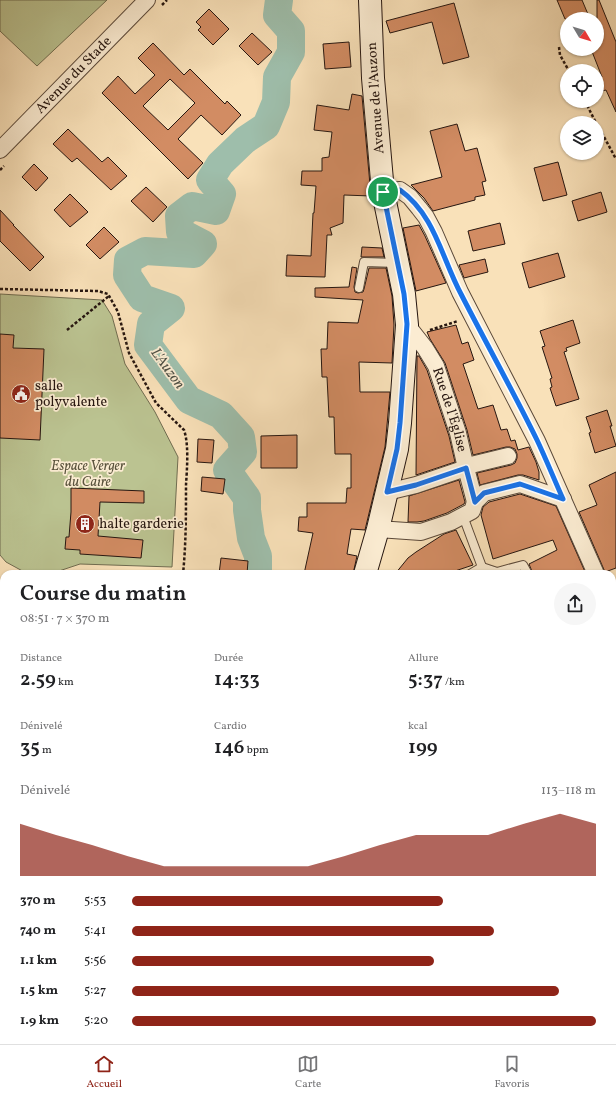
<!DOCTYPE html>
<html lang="fr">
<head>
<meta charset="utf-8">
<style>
	:root { --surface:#fff; --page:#f6f6f6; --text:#202124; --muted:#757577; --line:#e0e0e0; --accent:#8f2418 }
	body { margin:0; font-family:Vollkorn,serif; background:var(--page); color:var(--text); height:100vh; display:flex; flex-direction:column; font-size:15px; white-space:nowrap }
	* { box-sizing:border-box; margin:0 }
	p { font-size:13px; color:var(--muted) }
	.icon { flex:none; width:22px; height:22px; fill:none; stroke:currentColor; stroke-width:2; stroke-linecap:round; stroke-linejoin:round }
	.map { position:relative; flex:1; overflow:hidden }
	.details { position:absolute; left:0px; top:570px; width:616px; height:474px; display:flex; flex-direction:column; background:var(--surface); border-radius:12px 12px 0 0; box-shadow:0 1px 3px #0004 }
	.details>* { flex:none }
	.needle { width:26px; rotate:128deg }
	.tools { position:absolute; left:560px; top:12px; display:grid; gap:8px }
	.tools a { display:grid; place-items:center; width:44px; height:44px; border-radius:50%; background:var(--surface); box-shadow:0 1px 3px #0004; font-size:20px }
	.pin { position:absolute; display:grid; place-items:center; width:34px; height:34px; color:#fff; margin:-17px; border:2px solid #fff; border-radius:50%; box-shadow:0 1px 4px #0007 }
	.round { display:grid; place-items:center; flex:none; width:42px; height:42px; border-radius:21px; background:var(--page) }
	.summary { display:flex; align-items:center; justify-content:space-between; height:68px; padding:0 20px }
	h1 { font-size:22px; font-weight:600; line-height:30px }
	.figures { display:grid; grid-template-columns:repeat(3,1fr); gap:6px; height:68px; padding:4px 20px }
	.figures div { display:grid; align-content:center }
	.figures b { font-size:20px; font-weight:600 }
	.figures small { font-size:11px; font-weight:400 }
	.figures p { font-size:11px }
	.chart { height:112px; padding:8px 20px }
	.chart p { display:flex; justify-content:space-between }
	.chart svg { width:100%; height:72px; margin-top:4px; fill:var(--accent); opacity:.7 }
	ul { padding:0 20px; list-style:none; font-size:13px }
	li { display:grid; grid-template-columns:64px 48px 1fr; align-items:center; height:30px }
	li i { height:10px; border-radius:5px; background:var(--accent) }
	.menu { display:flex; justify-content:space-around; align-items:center; height:56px; border-top:1px solid var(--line); background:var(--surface); font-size:11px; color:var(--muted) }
	.menu a { display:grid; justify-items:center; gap:2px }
	.menu .current { color:var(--accent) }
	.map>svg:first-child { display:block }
</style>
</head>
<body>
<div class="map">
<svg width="616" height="1044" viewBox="0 0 616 1044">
	<rect width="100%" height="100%" fill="#f9e1b9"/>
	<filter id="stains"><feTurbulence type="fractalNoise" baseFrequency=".005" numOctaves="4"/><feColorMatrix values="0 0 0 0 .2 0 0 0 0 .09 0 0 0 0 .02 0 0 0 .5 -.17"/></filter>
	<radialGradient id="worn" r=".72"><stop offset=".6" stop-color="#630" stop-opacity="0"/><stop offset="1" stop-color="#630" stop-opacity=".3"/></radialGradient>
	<g fill="#bbc391" stroke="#706c50">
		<path d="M0,0H107L37,66L0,31Z"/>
		<path d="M0,294L102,300L112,316L125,364L155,412L178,457L172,567L80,564L50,574H28L6,562L0,555Z"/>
		<path d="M258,1040H372L367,1044H255Z"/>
	</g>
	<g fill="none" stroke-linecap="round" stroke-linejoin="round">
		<path stroke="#6e7b6d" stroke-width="4.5" d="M396,1040L399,1044"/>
		<g stroke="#9ebeab" stroke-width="28">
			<path d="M258,574V556L251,538L247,510V498L227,470L243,452L241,437L221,415L189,400L148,345L151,324L171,308L142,298L127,275L128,260L145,251L194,254L203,244L180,232L179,216L192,206L216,211L222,194L210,180L220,164L245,140L266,126L276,102L277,77L291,52V31L277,15L279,0"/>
			<path d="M367,1044L372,1040"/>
		</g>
	</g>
	<g fill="#d28c63" stroke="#261610" fill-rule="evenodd">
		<path d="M557,0H582L590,19H565Z"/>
		<path d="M597,0H599L616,42V112L606,90L602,91L597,79L602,77L591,49H597Z"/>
		<path d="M454,3L469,57L443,64L432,22L390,33L386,21Z"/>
		<path d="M209,9L229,29L213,45L198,30L201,27L196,22Z"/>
		<path d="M252,33L272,52L258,65L239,46Z"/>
		<path d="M349,42L351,67L325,69L323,44Z"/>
		<path d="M153,43L184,75L190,69L225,104L227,101L241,115L222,135L201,115L178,139L203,163L188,179L102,93L118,76L135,94L155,75L138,58ZM170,79L195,103L168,130L143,106Z"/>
		<path d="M352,94L362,96L371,196L344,195L343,223L330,228L332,235H327L325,277L286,276L287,255L311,256L313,213H314L316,186L301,185L302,171H322V158L329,157L332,132L314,130L317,105L349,110Z"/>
		<path d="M457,124L465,151L477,148L486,181L482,182L485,195L475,197V200L433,211L424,198L411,185L442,177L430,131Z"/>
		<path d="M68,129L102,162L108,157L127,176L111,190L77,158L72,162L53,144Z"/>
		<path d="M558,162L567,195L543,201L534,168Z"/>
		<path d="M34,164L48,178L36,191L22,177Z"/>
		<path d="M146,187L167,207L153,222L131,201Z"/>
		<path d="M601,192L607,212L578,221L572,201Z"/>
		<path d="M70,194L88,212L70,227L54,210Z"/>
		<path d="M0,210L14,225H13L44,257L30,271L0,241Z"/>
		<path d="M500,223L505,244L473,251L468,231Z"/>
		<path d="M419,225L425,236L446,283L416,291L403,228Z"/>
		<path d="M104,227L119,242L100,259L86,245Z"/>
		<path d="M362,247L382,248L384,257H361Z"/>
		<path d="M558,253L565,277L529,288L522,263Z"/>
		<path d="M485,259L488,272L464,278L459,265Z"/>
		<path d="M352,267L357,268L354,287L355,292L358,293L363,292L364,289L369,268H386L392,296L394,325L392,363L359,362L360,392H390L385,447L365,530L351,529L347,554L357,556L353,574H304L313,533L298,531L299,517H307V503H346L347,488H351V454H335L334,417H329L327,377H322L321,349H327L328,322L358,323L363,300L315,297V288L349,287Z"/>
		<path d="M573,320L580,343L566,348L567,351L564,352L579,399L556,406L550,388L552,387L550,379L552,378L542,347L545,346L540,331Z"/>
		<path d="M456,325L462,344L468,342L474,360L463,364L478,409L493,405L501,430L507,429L511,441L515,440L518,450L529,447L536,462L539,472V480L523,475H518L480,485L477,473L511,465L515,463L517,458V454L515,449L510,447H506L473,455L467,430L445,363L430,339L427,332Z"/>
		<path d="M0,334L14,335L13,348L44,349L40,440L0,438Z"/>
		<path d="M417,356H419L427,370L449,436L455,462L416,475Z"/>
		<path d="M607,410L612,426H610L616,446L595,453L589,433L591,432L586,417Z"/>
		<path d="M297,435V468H261V436Z"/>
		<path d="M198,439L214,440L212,463L197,462Z"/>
		<path d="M616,472V568L605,572L579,512L597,505L589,485Z"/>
		<path d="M202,477L225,479L223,494L201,491Z"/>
		<path d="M459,480L465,502L464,504L447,513L424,521L417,522H408L409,496Z"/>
		<path d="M71,488L144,491V503L100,502L98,536L143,540L141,558L80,554V550L65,549L66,537H69L71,512Z"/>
		<path d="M520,494L556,506L586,574H533L529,564L557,550L553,540L493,559L481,515L483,507L489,502Z"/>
		<path d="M456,530L473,565L455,571L449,574H395L408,558L416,552L444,534Z"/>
		<path d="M221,558L248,561L247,574H219Z"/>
	</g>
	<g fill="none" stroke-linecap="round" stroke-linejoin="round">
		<defs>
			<g id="lane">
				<path d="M359,288L364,262L397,263"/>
				<path d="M463,516L482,567L470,574"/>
				<path d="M482,567L497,572L523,565L528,574"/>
			</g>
			<g id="street">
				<path id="s1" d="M0,150L147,0"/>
				<path d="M383,192L400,190L410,197L419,208L426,217L434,232L460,292L537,441L596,574"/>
				<path id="s2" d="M407,325L425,348L436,366L458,433L466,468L475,502"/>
				<path d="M387,492L416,485L460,470L471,465L508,456"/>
				<path d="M378,529L421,532L451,522L472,511L475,502L484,493L520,484L563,499"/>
				<path d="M612,667L616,668"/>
				<path d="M0,689H4"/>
				<path d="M612,836L616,835"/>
				<path d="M0,995L4,997"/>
				<path d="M179,1040L187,1044"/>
			</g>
			<g id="secondary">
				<path d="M365,574L378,529L397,449L400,423L407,325L404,294L383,192L373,78L370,0"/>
				<path d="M0,596H4"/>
				<path d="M494,1044L495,1040"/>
			</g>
		</defs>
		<use href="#lane" stroke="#5b493a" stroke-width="10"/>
		<use href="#street" stroke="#5b493a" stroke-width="18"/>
		<use href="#secondary" stroke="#261610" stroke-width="24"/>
		<g stroke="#261610" stroke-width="2.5" stroke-dasharray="3 2" stroke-linecap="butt">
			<path d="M162,5L167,0"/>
			<path d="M559,47L560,55L569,71"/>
			<path d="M585,101L596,123"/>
			<path d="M597,124L616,159"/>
			<path d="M0,170L4,166"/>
			<path d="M0,289L98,291L108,294L118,312L129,353L156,403L184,430C189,444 187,469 186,485C186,515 186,544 183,574"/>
			<path d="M67,330L109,296"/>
			<path d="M430,330L458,321"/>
			<path d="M280,1044L281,1040"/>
		</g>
		<use href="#lane" stroke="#fbecd2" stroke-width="8"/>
		<use href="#street" stroke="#fbecd2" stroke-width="16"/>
		<use href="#secondary" stroke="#fbecd2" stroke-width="22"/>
	</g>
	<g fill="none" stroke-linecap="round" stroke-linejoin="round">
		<defs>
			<path id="route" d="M400,190C435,215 442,259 461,294C486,343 513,391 537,440C546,459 554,479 563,499L520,484L484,493L475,502L466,468L416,485L387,492L397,449L400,423L407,324L404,294L383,192Z"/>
		</defs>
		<use href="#route" stroke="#fff" stroke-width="8"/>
		<use href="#route" stroke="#1a73e8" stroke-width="5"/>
	</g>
	<defs>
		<symbol id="civic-disc" viewBox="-11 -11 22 22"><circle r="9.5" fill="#8f2418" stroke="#fbecd2"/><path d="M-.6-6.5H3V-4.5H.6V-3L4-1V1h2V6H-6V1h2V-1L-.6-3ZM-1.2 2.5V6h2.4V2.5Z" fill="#fff"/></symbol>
		<symbol id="building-disc" viewBox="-11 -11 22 22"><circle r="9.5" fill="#8f2418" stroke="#fbecd2"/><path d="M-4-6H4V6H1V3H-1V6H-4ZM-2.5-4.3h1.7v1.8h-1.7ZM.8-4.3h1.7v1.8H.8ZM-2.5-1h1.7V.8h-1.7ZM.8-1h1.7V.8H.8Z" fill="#fff"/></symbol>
	</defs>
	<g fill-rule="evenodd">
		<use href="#civic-disc" x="10" y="383" width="22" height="22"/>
		<use href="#building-disc" x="74" y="513" width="22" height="22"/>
	</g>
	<g text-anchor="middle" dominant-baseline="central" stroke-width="3.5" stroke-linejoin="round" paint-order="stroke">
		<g font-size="14" fill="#261610" stroke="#fbecd2">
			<text stroke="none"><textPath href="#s1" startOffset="105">Avenue du Stade</textPath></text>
			<text transform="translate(376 98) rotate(-94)">Avenue de l'Auzon</text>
			<text stroke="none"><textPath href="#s2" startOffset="96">Rue de l'Église</textPath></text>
		</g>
		<g font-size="14" fill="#261610" stroke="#fbecd2" text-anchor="start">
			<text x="35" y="386">salle<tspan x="35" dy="16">polyvalente</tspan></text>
			<text x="99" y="524">halte garderie</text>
		</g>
		<g font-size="14" font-style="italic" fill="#5a533d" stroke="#fbecd2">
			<text x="88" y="466">Espace Verger<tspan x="88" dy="16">du Caire</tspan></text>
		</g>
		<g font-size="15" font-style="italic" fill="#505146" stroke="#fbecd2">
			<text transform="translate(167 369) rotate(54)">L'Auzon</text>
		</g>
	</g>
	<rect width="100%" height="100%" filter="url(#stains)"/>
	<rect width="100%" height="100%" fill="url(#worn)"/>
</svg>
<div class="tools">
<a><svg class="needle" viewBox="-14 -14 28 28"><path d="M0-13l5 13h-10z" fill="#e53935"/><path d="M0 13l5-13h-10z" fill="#757577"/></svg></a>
<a><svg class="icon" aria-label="locate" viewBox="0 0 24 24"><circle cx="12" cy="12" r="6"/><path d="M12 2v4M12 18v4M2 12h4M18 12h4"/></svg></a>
<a><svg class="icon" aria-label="layers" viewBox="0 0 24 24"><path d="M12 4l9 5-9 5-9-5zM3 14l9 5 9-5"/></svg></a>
</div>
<div class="pin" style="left:383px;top:192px;background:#1e9e55"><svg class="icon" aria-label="arrive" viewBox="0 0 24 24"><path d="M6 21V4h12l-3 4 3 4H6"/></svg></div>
<section class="details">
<div class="summary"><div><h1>Course du matin</h1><p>08:51 · 7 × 370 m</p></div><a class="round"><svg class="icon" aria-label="share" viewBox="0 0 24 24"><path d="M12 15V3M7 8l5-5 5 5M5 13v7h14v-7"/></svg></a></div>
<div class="figures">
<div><p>Distance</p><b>2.59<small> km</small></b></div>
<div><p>Durée</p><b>14:33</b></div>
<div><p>Allure</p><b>5:37<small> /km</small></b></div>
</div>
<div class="figures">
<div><p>Dénivelé</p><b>35<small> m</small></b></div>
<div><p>Cardio</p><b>146<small> bpm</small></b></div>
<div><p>kcal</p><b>199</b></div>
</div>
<div class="chart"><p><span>Dénivelé</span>113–118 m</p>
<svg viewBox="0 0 160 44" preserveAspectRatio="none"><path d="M0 44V12L10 19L20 25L30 32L40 38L50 38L60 38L70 38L80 38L90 32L100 25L110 19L120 19L130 19L140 12L150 6L160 12V44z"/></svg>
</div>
<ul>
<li><b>370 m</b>5:53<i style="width:67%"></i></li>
<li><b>740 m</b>5:41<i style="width:78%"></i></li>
<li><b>1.1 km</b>5:56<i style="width:65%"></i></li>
<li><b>1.5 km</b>5:27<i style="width:92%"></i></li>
<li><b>1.9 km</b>5:20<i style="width:100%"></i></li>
</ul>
</section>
</div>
<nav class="menu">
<a class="current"><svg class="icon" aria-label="home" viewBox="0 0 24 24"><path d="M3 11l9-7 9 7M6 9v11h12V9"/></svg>Accueil</a>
<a><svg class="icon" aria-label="map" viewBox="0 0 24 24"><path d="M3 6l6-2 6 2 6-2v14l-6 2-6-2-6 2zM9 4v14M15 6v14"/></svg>Carte</a>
<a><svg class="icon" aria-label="saved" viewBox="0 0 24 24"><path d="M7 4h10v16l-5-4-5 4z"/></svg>Favoris</a>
</nav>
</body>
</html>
